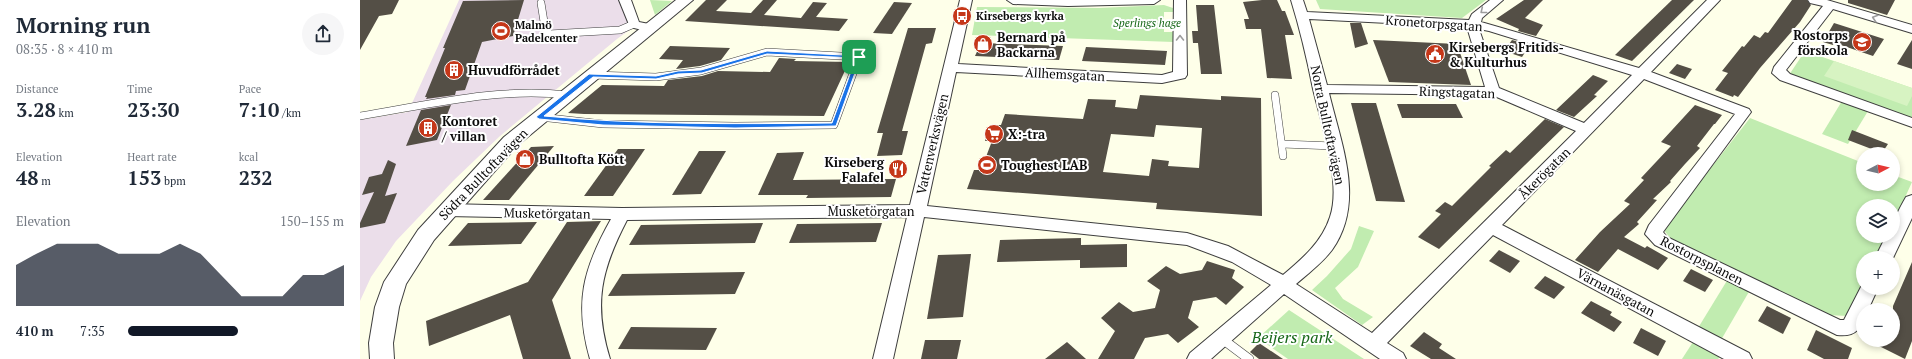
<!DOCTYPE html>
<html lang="en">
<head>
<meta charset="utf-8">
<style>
	:root { --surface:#fff; --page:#f6f6f7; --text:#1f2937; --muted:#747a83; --accent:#111827 }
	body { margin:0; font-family:"PT Serif",serif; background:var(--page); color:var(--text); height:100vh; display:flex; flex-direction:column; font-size:15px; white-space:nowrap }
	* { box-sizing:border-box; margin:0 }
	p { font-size:13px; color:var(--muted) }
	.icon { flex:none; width:22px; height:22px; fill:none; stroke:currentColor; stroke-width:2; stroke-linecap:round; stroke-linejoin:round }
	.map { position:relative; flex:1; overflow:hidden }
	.side { display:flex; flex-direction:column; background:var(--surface); width:360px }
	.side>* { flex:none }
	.needle { width:26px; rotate:83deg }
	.buttons { position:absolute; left:1496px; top:147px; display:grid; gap:8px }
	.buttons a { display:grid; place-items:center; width:44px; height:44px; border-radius:50%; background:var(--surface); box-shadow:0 2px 6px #0003; font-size:20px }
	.pin { position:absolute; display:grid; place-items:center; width:34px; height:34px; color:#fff; margin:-17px; border-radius:8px; box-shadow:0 2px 6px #0006 }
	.round { display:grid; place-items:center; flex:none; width:42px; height:42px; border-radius:21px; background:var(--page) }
	.head { display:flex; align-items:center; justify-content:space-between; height:68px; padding:0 16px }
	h1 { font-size:22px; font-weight:700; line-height:30px }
	.figures { display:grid; grid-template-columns:repeat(3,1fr); gap:6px; height:68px; padding:4px 16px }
	.figures div { display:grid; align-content:center }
	.figures b { font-size:20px; font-weight:700 }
	.figures small { font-size:11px; font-weight:400 }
	.figures p { font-size:11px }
	.chart { height:112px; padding:8px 16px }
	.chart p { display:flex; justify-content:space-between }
	.chart svg { width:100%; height:72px; margin-top:4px; fill:var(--accent); opacity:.7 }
	ul { padding:0 16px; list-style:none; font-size:13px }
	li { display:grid; grid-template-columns:64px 48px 1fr; align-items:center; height:30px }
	li i { height:10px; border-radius:5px; background:var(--accent) }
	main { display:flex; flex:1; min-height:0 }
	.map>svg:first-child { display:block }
</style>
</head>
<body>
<main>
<section class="side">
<div class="head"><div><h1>Morning run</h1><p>08:35 · 8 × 410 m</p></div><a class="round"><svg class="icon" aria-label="share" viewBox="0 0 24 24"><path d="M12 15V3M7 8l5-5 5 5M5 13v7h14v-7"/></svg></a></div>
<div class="figures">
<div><p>Distance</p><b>3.28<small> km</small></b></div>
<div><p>Time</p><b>23:30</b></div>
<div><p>Pace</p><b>7:10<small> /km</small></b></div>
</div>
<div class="figures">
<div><p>Elevation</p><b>48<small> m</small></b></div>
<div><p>Heart rate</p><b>153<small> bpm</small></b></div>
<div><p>kcal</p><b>232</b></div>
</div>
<div class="chart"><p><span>Elevation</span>150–155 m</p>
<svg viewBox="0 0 160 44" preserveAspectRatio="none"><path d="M0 44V19L10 12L20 6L30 6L40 6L50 12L60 12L70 12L80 6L90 12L100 25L110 38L120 38L130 38L140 25L150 25L160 19V44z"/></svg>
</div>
<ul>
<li><b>410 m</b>7:35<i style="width:51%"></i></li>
</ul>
</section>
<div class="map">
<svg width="1552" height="359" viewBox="0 0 1552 359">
	<rect width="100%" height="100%" fill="#feffe9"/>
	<path fill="#ebdeea" d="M99,0H270L279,23L257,39L140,136L93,181L36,241L11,277L0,301V120L48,112Z"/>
	<g fill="#c1ecb0">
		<path d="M290,0L312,1L295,15Z"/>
		<path d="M956,0H1126L1102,18L960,9Z"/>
		<path d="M804,5L813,8L814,12H804V32H815L814,42L612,35L617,7L739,8Z"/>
		<path d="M1445,51L1552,88V119L1429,75Z"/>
		<path d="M1482,101L1508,111L1488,144L1462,134Z"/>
		<path d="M1390,118L1503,163V184H1533V175L1552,182L1533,224V206H1503V236H1527L1516,258H1503V285L1488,316L1467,315L1311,239L1303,229Z"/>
		<path d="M999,226L1014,231L998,267L975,288L983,299L1013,317L1002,325L952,290L967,276L991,249Z"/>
		<path d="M1368,279L1390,290L1361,340L1338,328Z"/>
		<path d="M929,310L1004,359H928L898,338Z"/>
		<path d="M1333,342L1360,357L1358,359H1322Z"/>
	</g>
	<path fill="#d7f3c2" d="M1474,61L1552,88V96L1547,106L1464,76Z"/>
	<g fill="#544f46" fill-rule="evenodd">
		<path d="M0,0H39L32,14L19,16L0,50Z"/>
		<path d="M164,0L153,36L122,42L105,90L96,91L95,95L66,99L67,97H65L85,48H83L103,1Z"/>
		<path d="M346,0H367L356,11L391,13L403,0H417L404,15L441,18L453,2L467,3L456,17L488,19L479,31L325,21Z"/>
		<path d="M902,0H917L922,11H925L934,35H925L932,79L907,78L901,29H886L884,19H889L883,2Z"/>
		<path d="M1164,0H1183L1165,18L1183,25L1176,36L1158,31L1159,29L1136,19Z"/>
		<path d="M1312,0H1334L1272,61L1255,55Z"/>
		<path d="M1432,0H1447L1451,5L1440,22L1400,68L1378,97L1374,95L1373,97L1355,90L1368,73L1362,71L1382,46L1384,47L1394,35L1400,38L1405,32L1408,33Z"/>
		<path d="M1488,0H1535L1527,15L1488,3Z"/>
		<path d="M534,2L552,3L532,34L513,33Z"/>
		<path d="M836,5H854L862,74H841L838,43H833L832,31H838Z"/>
		<path d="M990,23H1001L1008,44L995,48Z"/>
		<path d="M1474,23L1524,39L1513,56L1475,43L1473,45L1463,42Z"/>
		<path d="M548,28H576L572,43L566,44L542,131H548L542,155L517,156L523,133H517Z"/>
		<path d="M1013,40L1097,44L1111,85L1029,82Z"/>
		<path d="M1152,40L1170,45L1162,57L1144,51Z"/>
		<path d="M1552,40V69L1537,64Z"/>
		<path d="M621,43L703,46L699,60L615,56Z"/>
		<path d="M310,46L370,48L361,60L340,66L316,69L323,60L299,59Z"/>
		<path d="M726,47L807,51L805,65L722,61Z"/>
		<path d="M419,58L436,59L434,61L489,62L464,116L224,114L208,113L242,85L304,86L308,80L342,76L358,71L410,72Z"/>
		<path d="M1317,64L1332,69L1325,79L1309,73Z"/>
		<path d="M1233,75L1248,81L1234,95L1237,96L1214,117L1196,110Z"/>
		<path d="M780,95L861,100V96L901,98L902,216L796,209L797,203L607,189L614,170H621L632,141H625L631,125H641L645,114L723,119L728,99L756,100L755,107L777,109ZM796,125L842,128L839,168L808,166L809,161L792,159L789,176L743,172L751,134L794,137Z"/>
		<path d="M991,103H1016L1045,202L1016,201Z"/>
		<path d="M1037,104H1096L1103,118H1042Z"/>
		<path d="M91,105L77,140L46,146L61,110Z"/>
		<path d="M1335,105L1362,115L1355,124H1354L1337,146L1340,148L1325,164L1310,181L1311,182L1293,199L1297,200L1277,222L1279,224L1264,237L1285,248L1287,246L1308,258L1298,270L1258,249L1238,272L1215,260L1240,232L1270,204L1264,201L1284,180L1281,178L1311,146L1301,142Z"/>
		<path d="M1185,119L1204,127L1079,249L1058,237L1081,214L1075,211L1085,202L1092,206L1131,167L1129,166L1146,150L1150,153Z"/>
		<path d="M1492,130L1528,144L1522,153L1488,140Z"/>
		<path d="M194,146L149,200H123L171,147Z"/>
		<path d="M258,149H285L253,196H224Z"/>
		<path d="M339,151H366L341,194L312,195Z"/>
		<path d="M444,152L433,180L536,179L531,197L446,198L448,195H398L417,153Z"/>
		<path d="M28,160L36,164L25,196L37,193L25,223L0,228V223L14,192L2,195L9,177L22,174Z"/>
		<path d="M241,221L192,300L211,359H163L150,315L69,346L66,321L168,282L207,222Z"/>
		<path d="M177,222L161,244L88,246L108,223Z"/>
		<path d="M403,223L395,243L269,245L281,225Z"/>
		<path d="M522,223L516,242L429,243L437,224Z"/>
		<path d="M721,238V245L767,244V267L720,268V260L637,262L640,240Z"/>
		<path d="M1139,250L1160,261L1150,273L1129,261Z"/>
		<path d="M611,254L603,317L567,319L578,255Z"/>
		<path d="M847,261L875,270L872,278L884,287L866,305L856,297L833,301L828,318L839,327L818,343L808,334L785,338L774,359H738L755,331L741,318L759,302L773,312L795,308L800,290L787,281L806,266L820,274L842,270Z"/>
		<path d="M1552,262V341L1545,359L1507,340H1533V306Z"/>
		<path d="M1331,269L1353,280L1345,292L1323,281Z"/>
		<path d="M385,272L375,294L248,296L262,274Z"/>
		<path d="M1185,276L1205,287L1194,299L1174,288Z"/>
		<path d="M1231,301L1252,312L1250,315L1262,322L1254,332L1221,313Z"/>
		<path d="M1407,306L1431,318L1423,334L1398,321Z"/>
		<path d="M271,327L357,328L346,350L258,349Z"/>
		<path d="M1281,328L1306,341L1298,356L1273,343Z"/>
		<path d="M1456,330L1492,348L1488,359H1464L1447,350Z"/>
		<path d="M1064,332L1082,344L1079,348L1096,359H1071L1050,346Z"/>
		<path d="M565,340H601L597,359H561Z"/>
		<path d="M707,342L726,359H685Z"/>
		<path d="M899,343L923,359H899L890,352Z"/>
	</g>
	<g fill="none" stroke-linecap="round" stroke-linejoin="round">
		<defs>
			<g id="service-far1">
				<path d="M181,3L185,28L189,34L260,30L274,24"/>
				<path d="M915,95L923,156"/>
				<path d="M0,116C68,105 138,87 207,95"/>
				<path d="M180,117L243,124L375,126L474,125L499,57L407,52L341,71L296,77L232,75"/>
				<path d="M922,144L974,146"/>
			</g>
			<path id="service" d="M861,338L889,359"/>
			<g id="minor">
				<path d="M259,0H271L279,22L294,25L296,28L294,31L290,32L270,27Z"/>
				<path d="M600,0H612L598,64L802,75L813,72L814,0H826L827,75L825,78L802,83L596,72L567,206L827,233L868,246L923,275C942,259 962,242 970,217C982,183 961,123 953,89C947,59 940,29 931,0H943L947,12L1109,20L1112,14L1130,0H1143L1122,18L1121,22L1279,68L1347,0H1360L1291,72L1389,109L1391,112L1303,232L1307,237L1480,320H1484L1503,283V288H1518L1508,310H1503C1503,329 1496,337 1477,335L1295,245L1285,234L1289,225L1375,114L1284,79L1142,225L1389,353L1392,359H1364L1133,235L1027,343L1043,353L1046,359H1020L924,294L851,359H827L830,353L911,285L872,262L827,245L564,217L533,359H513L547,217L267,220C241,270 233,304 250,359H230C214,303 223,269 251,219L87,216L81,214L79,210L81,206L87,204L262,208L550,205ZM949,19L1107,27L1125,87L967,85ZM1119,29L1129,31L1272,75L1224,123L1139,88ZM969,93L1132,95L1216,131L1012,333L936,284C948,274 962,263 972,250C1006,202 981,144 969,93Z"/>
				<path d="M647,0H800L794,4L708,6L653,4Z"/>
				<path d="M1448,0H1467L1552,25V33L1473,9L1426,70L1430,74L1552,118V127L1420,80L1412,73L1414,67L1463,6L1450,3Z"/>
				<path d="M1552,195V218L1533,258H1515L1526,236H1533C1533,220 1538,211 1546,197Z"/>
			</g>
			<path id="tertiary" d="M316,0H333L158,145L74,240L46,284L39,307L33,343L34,359H10L9,343L15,307L24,282L58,230L144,137Z"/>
		</defs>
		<use href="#service-far1" stroke="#3e3e3e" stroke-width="8"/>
		<use href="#service" stroke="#3e3e3e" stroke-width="10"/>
		<use href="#minor" stroke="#3e3e3e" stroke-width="2"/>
		<use href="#tertiary" stroke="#3e3e3e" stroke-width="2"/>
		<use href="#service-far1" stroke="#fff" stroke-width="7"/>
		<use href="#service" stroke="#fff" stroke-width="9"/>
		<use href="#minor" fill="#fff" fill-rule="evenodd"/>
		<use href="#tertiary" fill="#fff" fill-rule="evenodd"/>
	</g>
	<defs><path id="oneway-chevron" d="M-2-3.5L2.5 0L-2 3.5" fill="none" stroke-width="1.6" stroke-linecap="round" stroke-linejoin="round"/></defs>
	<g stroke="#9d9d9d">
		<use href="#oneway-chevron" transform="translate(1123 11) rotate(141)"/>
		<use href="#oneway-chevron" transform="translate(1515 18) rotate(-163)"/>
		<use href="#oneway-chevron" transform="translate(820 38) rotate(-90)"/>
	</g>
	<path fill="#1a73e8" stroke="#fff" fill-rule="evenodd" d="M407,51L501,56L476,126L375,128L243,125L179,119L176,117L229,74L296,76L318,71L341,70ZM407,54L496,58L472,123C376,124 280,125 184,116L233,77L296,79L318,74L342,73Z"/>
	<defs>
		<symbol id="bus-disc" viewBox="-11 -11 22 22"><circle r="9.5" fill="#c53719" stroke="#fff"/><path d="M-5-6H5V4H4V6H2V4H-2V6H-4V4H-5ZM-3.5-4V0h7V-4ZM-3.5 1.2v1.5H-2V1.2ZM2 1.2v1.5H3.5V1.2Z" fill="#fff"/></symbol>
		<symbol id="stadium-disc" viewBox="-11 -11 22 22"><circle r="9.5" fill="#c53719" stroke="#fff"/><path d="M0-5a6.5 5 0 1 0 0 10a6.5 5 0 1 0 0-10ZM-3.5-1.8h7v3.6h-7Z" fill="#fff"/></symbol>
		<symbol id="school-disc" viewBox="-11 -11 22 22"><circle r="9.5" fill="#c53719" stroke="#fff"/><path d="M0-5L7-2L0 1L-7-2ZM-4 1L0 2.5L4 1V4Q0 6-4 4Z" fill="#fff"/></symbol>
		<symbol id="shop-disc" viewBox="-11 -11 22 22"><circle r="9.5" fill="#c53719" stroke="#fff"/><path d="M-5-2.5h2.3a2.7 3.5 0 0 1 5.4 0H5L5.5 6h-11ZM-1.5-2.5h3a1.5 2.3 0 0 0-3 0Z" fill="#fff"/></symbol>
		<symbol id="civic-disc" viewBox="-11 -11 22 22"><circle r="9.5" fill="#c53719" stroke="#fff"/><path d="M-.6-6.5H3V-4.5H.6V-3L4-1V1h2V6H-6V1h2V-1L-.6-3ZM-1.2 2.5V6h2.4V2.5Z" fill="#fff"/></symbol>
		<symbol id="building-disc" viewBox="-11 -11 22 22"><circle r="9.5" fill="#c53719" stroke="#fff"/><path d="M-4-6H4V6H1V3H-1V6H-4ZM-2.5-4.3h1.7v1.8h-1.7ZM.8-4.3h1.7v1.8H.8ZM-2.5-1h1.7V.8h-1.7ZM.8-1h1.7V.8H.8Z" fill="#fff"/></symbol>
		<symbol id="supermarket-disc" viewBox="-11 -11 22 22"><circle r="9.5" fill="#c53719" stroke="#fff"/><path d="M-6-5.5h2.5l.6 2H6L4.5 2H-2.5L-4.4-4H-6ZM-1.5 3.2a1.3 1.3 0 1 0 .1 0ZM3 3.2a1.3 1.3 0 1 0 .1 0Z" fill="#fff"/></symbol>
		<symbol id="restaurant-disc" viewBox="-11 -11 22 22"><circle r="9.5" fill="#c53719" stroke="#fff"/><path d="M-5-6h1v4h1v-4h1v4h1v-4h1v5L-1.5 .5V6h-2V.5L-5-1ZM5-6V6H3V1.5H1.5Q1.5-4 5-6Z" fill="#fff"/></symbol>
	</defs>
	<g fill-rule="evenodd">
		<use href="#bus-disc" x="591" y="5" width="22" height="22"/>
		<use href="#stadium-disc" x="130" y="20" width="22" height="22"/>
		<use href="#school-disc" x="1491" y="31" width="22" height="22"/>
		<use href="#shop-disc" x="612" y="33" width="22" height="22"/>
		<use href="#civic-disc" x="1064" y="43" width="22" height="22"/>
		<use href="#building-disc" x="83" y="59" width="22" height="22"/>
		<use href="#building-disc" x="57" y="117" width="22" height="22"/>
		<use href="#supermarket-disc" x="623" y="123" width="22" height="22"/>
		<use href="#shop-disc" x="154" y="148" width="22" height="22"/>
		<use href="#stadium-disc" x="616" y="154" width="22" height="22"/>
		<use href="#restaurant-disc" x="527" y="158" width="22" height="22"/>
	</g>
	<g text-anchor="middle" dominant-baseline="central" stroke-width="4" stroke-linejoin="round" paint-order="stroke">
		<g font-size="11" font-weight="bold" fill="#0b0b0b" stroke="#fff" text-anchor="start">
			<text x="616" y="16">Kirsebergs kyrka</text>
			<text x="155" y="25">Malmö<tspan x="155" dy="13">Padelcenter</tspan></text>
		</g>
		<g font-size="11" font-style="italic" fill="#176718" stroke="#fff">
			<text x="787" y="23">Sperlings hage</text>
		</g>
		<g font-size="13" fill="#0b0b0b" stroke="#fff">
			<text transform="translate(1074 23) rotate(4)">Kronetorpsgatan</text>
			<text transform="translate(705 74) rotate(3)">Allhemsgatan</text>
			<text transform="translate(1097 92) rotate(2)">Ringstagatan</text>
			<text transform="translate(968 125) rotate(78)">Norra Bulltoftavägen</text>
			<text transform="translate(572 144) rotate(-77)">Vattenverksvägen</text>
			<text transform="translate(1184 173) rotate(-45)">Åkerögatan</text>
			<text transform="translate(123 174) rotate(-46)">Södra Bulltoftavägen</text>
			<text x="511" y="211">Musketörgatan</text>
			<text transform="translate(187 213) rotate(1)">Musketörgatan</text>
			<text transform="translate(1342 260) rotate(27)">Rostorpsplanen</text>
			<text transform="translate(1256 292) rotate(28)">Värnanäsgatan</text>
		</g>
		<g font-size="13" font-weight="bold" fill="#0b0b0b" stroke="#fff" text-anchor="start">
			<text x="1488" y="35" text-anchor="end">Rostorps<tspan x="1488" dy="15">förskola</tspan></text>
			<text x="637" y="37">Bernard på<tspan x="637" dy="15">Backarna</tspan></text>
			<text x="1089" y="47">Kirsebergs Fritids-<tspan x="1089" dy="15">&amp; Kulturhus</tspan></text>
			<text x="108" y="70">Huvudförrådet</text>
			<text x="82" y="121">Kontoret<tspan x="82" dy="15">/ villan</tspan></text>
			<text x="648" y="134">X:-tra</text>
			<text x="179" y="159">Bulltofta Kött</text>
			<text x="524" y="162" text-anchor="end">Kirseberg<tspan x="524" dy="15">Falafel</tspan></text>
			<text x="641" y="165">Toughest LAB</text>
		</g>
		<g font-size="16" font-style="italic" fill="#176718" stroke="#fff">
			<text x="932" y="337">Beijers park</text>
		</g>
	</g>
</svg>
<div class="buttons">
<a><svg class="needle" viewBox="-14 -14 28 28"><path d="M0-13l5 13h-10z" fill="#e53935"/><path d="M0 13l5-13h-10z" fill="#747a83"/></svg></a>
<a><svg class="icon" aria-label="layers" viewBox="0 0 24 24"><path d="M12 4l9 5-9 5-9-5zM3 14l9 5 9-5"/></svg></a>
<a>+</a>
<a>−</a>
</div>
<div class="pin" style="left:499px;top:57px;background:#1e9e55"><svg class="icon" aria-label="arrive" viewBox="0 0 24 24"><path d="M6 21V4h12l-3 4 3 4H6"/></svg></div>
</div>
</main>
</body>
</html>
